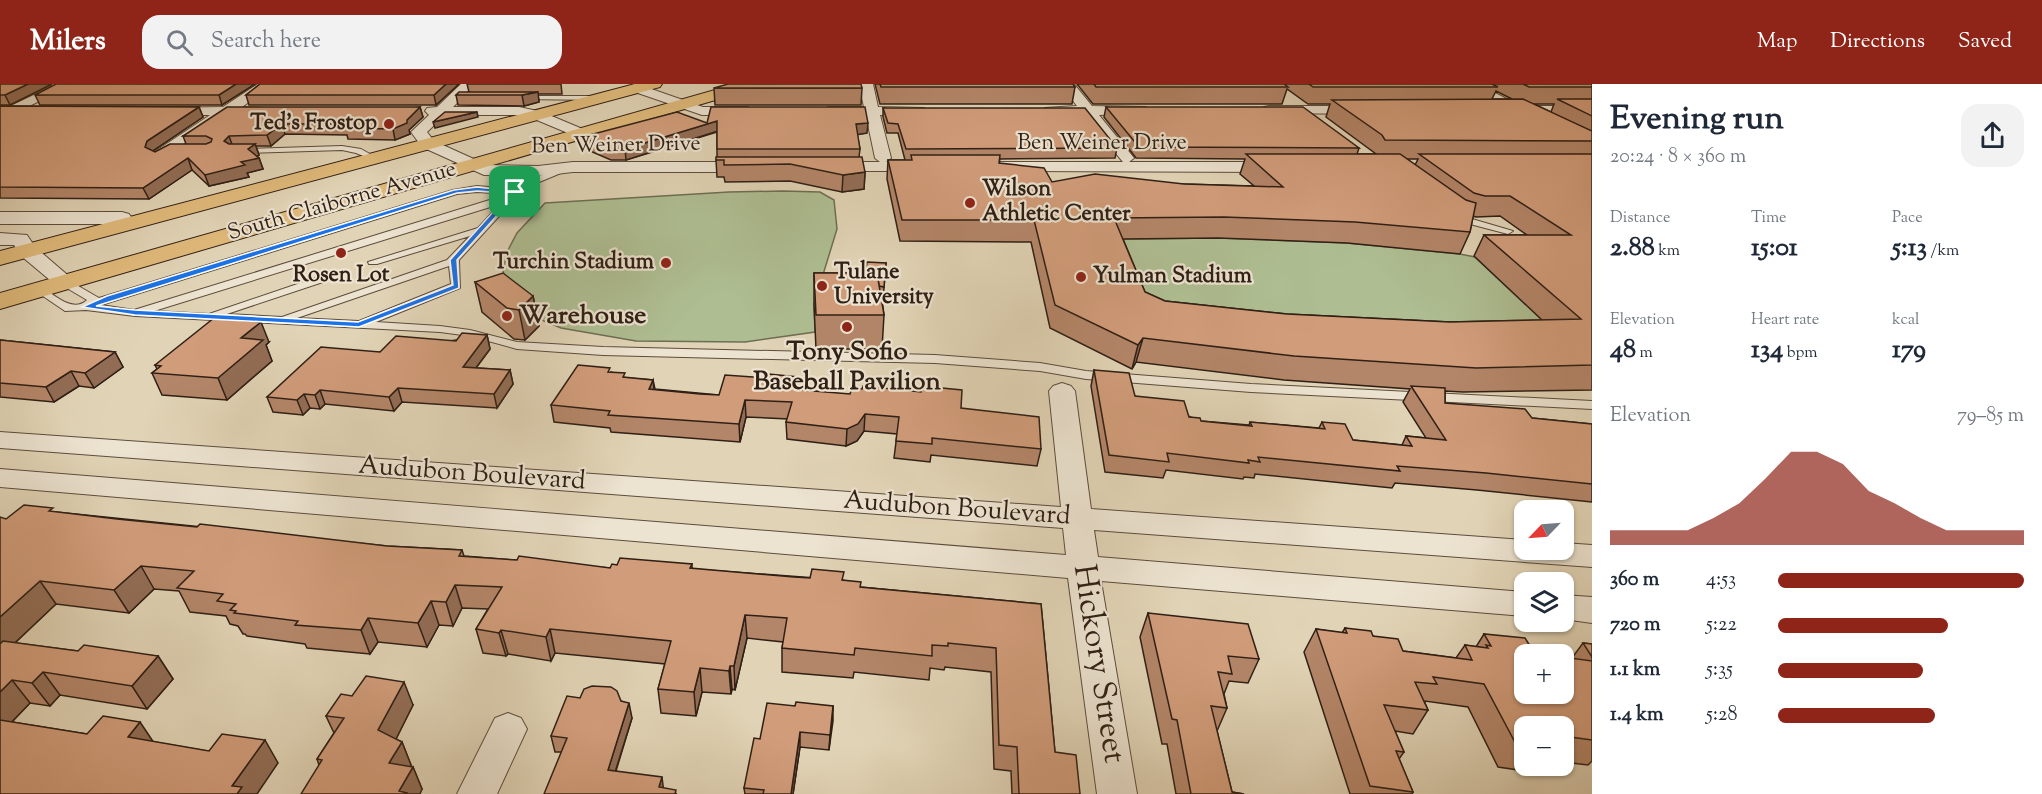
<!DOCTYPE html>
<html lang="en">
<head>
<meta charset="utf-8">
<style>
	:root { --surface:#fff; --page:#f2f2f3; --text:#1f2937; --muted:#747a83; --accent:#8f2418 }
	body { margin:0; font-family:"Sorts Mill Goudy",serif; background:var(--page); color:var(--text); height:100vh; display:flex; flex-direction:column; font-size:22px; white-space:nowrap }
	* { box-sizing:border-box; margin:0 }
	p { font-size:20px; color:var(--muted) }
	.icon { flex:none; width:33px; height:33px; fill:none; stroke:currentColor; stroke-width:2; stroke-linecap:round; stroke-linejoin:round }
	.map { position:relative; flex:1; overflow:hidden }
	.panel { display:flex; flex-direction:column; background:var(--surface); width:450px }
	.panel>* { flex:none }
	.needle { width:39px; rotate:245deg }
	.tools { position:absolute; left:1514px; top:416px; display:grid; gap:12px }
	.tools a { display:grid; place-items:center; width:60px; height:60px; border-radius:12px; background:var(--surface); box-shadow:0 2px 4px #0004; font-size:30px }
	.pin { position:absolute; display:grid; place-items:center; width:51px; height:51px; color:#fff; margin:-26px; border-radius:12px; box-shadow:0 3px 9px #0006 }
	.round { display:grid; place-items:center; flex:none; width:63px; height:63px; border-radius:18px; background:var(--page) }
	.overview { display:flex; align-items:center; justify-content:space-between; height:102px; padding:0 18px }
	h1 { font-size:33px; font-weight:800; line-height:45px }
	.figures { display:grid; grid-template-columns:repeat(3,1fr); gap:9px; height:102px; padding:6px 18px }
	.figures div { display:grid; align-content:center }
	.figures b { font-size:26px; font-weight:800 }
	.figures small { font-size:16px; font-weight:400 }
	.figures p { font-size:16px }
	.chart { height:168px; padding:12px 18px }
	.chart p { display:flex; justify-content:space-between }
	.chart svg { width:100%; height:108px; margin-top:6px; fill:var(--accent); opacity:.7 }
	ul { padding:0 18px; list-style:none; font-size:20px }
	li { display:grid; grid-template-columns:96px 72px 1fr; align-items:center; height:45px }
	li i { height:15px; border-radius:8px; background:var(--accent) }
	header { display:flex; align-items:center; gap:36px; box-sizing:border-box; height:84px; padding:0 30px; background:var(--accent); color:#fff }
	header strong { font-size:28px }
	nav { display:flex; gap:33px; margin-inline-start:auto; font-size:21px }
	.search { width:420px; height:54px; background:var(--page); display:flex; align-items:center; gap:15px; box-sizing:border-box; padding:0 21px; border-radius:18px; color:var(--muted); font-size:22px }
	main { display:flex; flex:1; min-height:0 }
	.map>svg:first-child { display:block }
</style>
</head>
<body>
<header>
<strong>Milers</strong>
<div class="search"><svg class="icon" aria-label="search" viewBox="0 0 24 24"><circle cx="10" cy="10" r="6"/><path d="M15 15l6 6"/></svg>Search here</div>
<nav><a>Map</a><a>Directions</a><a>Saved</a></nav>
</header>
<main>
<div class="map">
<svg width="1592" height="710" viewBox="0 0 1592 710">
	<rect width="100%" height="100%" fill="#e1d4b6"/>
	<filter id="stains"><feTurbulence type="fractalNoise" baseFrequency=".00333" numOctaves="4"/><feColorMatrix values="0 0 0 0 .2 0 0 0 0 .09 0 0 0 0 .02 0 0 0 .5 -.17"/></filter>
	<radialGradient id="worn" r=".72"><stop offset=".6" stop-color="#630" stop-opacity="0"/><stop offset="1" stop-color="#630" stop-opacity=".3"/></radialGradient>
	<g fill="#aebe92" stroke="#6e6e54" stroke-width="1.5">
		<path d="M783,107L820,108L834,116L837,145L814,220L815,248L745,258L636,257L561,244L537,234L507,205L503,186L507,168L517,149L545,119L729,108Z"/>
		<path d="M1218,154L1347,159L1460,170L1475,173L1558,251L1139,231L1122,155Z"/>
	</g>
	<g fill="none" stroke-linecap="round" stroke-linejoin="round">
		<defs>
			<g id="lane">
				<path d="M520,12H600L603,14L600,16L518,15Z"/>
				<path d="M342,62L361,65L377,74L373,76L356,69L342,66L242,69L238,67L242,65Z"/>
				<path d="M566,82L573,84L520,106L514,116L459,176L460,204L376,238L440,242L470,246L517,258L603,263L935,271L1040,279L1086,287L1251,300L1592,317V325L1251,308L1086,295L1040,287L935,279L603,271L517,265L470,252L440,248L135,232L86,226L65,227L34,206L39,203L43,204C56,212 73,229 87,216L60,200V196H68L99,214L453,106L477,102L512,105L514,102ZM477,108L509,110L134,226L101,221L457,110ZM500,120L478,144L368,178L369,180H377L470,152L447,176L282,233L227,230L332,195V191H324L209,230L154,227ZM449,182L451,200L359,237L297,234Z"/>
				<path d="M1456,127L1472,135L1513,147L1508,150L1466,139L1453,132V128Z"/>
			</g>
			<g id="street">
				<path d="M57,0H75L0,36V27Z"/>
				<path d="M258,0H274L242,23L264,24L266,27L264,30L230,31L165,75H153L151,72L153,69L210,31H165L160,30L158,27L160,24L223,23Z"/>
				<path d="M461,0H476L453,23H519L542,28L585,46L588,49L580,54L575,52L532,34L519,31H445L427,48L434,57L487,81L538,82L573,78H754L762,83L754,88H573L538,92L484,91L422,63L411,48L429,31L425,27L427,24L437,23Z"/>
				<path d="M637,0L703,23H748L755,27L748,31H702L632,7L630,4L632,1Z"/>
				<path d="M859,0H873L878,23L924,24L926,27L924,30L919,31H880L891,74L886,78H925L931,79L933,83L931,87H822L820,83L822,79L828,78H880L875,74L866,31H828L821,27L828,23H864Z"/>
				<path d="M1060,0H1074L1092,22L1146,23L1148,26L1146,29L1141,30L1099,31L1134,74L1129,78H1279L1287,83L1279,88L990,87L988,83L990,79L996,78H1123L1084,31L1045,30L1043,27L1045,24L1077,22Z"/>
				<path d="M1460,0H1477L1521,22H1592V30H1538L1592,57V68L1516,30L1504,29L1503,24Z"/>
				<path d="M1269,22H1366L1373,26L1366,30L1264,29L1262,26L1264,23Z"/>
				<path d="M0,128H122L129,130L136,140L134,144C126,146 122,146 117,140H0Z"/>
				<path d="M0,149L27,151L35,163L71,194L74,198L71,202L64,204L57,202L20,171L14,161H0Z"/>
				<path d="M1062,299L1071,302L1075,307L1091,425L1524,456V465H1563V459L1592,461V483L1094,446L1098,473L1524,508V532L1101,497L1137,710H1097L1068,494L0,403V385L1066,471L1063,444L0,364V348L1061,423L1049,307L1053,302Z"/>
				<path d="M1563,511L1592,513V539L1563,535Z"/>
				<path d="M508,629L521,634L527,645L497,710H457L495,634Z"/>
			</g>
			<g id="primary">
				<path d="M635,0H662L660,3L0,181V167Z"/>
				<path d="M736,0H762L760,3L0,225V209Z"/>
			</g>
		</defs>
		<use href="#lane" stroke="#5c4c3d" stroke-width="2"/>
		<use href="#street" stroke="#5c4c3d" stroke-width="2"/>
		<use href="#primary" stroke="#2f1f15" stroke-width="2"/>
		<use href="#lane" fill="#ece3d0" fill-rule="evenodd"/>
		<use href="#street" fill="#ece3d0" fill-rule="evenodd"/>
		<use href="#primary" fill="#e0ba7b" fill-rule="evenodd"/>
	</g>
	<g fill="#b48669" stroke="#2f1f15" stroke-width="1.5" fill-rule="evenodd">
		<path d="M0,0H52L10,21H0Z"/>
		<path d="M255,0L222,21H40L35,11Z"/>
		<path d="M260,0H459L436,21H249L246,11Z"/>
		<path d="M467,0H561L562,10H538L539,18L524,22L458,21L456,11L469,8Z"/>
		<path d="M875,0H1073L1075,3L1072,20H880Z"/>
		<path d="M1077,0H1592V306L1463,308L1445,307V319L1532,334L1592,340V418L1477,406L1395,399L1392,404L1255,390L1254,394L1244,393L1243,395L1166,386L1163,394L1105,388L1091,302L1094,286L1135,312L1201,337L1249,341L1250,338L1319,344L1322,338L1353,356L1402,361L1406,352L1426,354L1403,318L1410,305L1284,296L1136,278L1132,285L1050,244L1031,158L900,157L887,95L888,76H905L898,49H887L883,33V24L1117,64L1115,74L1000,75L999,79L1052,98L1184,100L1254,102L1240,90L1245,75L1136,74L1104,33L1106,23L1359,64L1357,70H1376L1326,33L1330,20H1308L1287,5L1282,20H1093ZM1496,7L1512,15H1492ZM1534,20H1554L1551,28ZM1407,75H1418L1415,81ZM1473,132L1476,133L1500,132L1527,151H1484L1474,172L1542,236L1450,238L1287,230L1165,217L1145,208L1123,155L1218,154L1347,159L1460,170L1470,148Z"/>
		<path d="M714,4H862L861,21H715Z"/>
		<path d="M0,22L199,23L203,33L153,67L155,68L186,60L183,52L420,23L423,33L409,46L410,50L395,56L348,55L347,51L285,50L271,62H256L259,71L257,72L259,74L263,85L247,89L249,93L209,102L192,86L149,115L0,114Z"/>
		<path d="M707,39L867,49L857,50L860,65L859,73L865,88L864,105L842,108L790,97L725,98L724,93H717L716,76L717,73V48L626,76H611L583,64L582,53Z"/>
		<path d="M886,179L883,216H882L884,231L882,265H816L814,221V189H865Z"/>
		<path d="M475,198L533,212L539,242L525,256L514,255L482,228Z"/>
		<path d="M487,251L490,265L476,284L510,286L513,300L497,324L402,318L394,327L325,320L320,325L310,324L303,331L273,328L267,313L380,268Z"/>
		<path d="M0,256L115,268L123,283L94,304L79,302L54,318L0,313Z"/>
		<path d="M269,258L266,261L272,277L227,316L162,311L152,289L157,285L155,281Z"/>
		<path d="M611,288L626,294L653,296L655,305L719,311L798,299L804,306L961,324L1041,365L1037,382L931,371L930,378L894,374L897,350L864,347L857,357L846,362L787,355L786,338L788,335L746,333L740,358L611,348L610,344L554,338L551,321Z"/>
		<path d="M56,428L387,462L462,466L464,472L610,484L617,481L692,480V485L843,496L860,503L1041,520L1055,668L1080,710H1012L1011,687L994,685L991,588L945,583L944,586L930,584L929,596L854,588L853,594L782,588V564L783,558L747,554L735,606L732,605L731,610L702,608L696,632L661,629L658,605L665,580L555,569L551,577L508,570L506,572L483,569L476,545L488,525L462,524L453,542L439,541L427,563L378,558L370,570L307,564L305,560L247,552L245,550H243L238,542L230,540L226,532L190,528L179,507L154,505L129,529L56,520L15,559L78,567L158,572L173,595L147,625L60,611L50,622L30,619L12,638L87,650L154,658L278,679L0,710L6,435Z"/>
		<path d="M1148,529L1259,575L1248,599L1229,597L1224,610L1227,624L1217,647L1232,708L1244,710H1176L1167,660H1162L1140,553Z"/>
		<path d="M1345,544L1373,552L1403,567L1456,574L1465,561L1476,563L1484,550L1535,570L1572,574L1583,559L1592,560V677L1588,681L1563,678V642H1524V681H1538L1532,688L1498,683L1468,623L1425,617V619L1428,626L1413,650L1395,647L1404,668L1399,675L1413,708L1412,710H1350L1304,568L1316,545L1342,549Z"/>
		<path d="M621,617L632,634L616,687L663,704L677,710L561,668H555L551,652Z"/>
		<path d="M413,621L396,655L402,658L411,681V682L413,683L422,705L319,681L317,675L334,649L326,632Z"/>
		<path d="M795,622H833L829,666L800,663L793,710H745L744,704L760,655Z"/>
	</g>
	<g fill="#926d55" stroke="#2f1f15" stroke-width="1.5">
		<path d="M28,0H52L10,21L5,11Z"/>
		<path d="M236,0H255L222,21L219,11Z"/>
		<path d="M446,0H459L436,21L434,11Z"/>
		<path d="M538,8L539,18L524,22L522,11Z"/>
		<path d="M199,23L203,33L151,68L145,63L147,57Z"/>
		<path d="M420,23L423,33L409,46L410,50L395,56L393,45L407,36Z"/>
		<path d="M477,28L478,33L435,44L433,38Z"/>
		<path d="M717,37L718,47L626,76L625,65Z"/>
		<path d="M868,39L867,49L855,51L856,40Z"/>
		<path d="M282,40L285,50L271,62L267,51Z"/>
		<path d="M229,52L233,63L224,57Z"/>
		<path d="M255,60L259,71L253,75L259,74L263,85L247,89L249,93L209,102L205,91L248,65Z"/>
		<path d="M188,74L192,86L149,115L143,104Z"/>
		<path d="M865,88L864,105L842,108L843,91Z"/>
		<path d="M533,212L539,242L525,256L519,226Z"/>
		<path d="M261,238L269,258L266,261L272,277L227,316L218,294L241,254Z"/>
		<path d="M487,251L490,265L466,297L463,283Z"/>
		<path d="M1143,254L1136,278L1132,285L1138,261Z"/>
		<path d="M115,268L123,283L94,304L85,289Z"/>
		<path d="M510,286L513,300L497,324L494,310Z"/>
		<path d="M71,287L79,302L54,318L46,303Z"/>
		<path d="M653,296L655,313L649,305Z"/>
		<path d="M398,304L402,318L394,327L389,313Z"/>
		<path d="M320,306L325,320L320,325L315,311Z"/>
		<path d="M304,310L310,324L303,331L297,316Z"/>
		<path d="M745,316L746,333L740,358L739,340Z"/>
		<path d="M865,330L864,347L857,357L846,362L847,345Z"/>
		<path d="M141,482L154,505L129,529L114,506Z"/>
		<path d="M40,497L56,520L3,570L0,566V533Z"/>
		<path d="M455,501L462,524L453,542L446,518Z"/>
		<path d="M431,517L439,541L427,563L418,539Z"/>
		<path d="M745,531L747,554L735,606L734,582Z"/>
		<path d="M368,534L378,558L370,570L361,546Z"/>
		<path d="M550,545L555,569L551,577L546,553Z"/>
		<path d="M501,546L508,570L506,572L499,549Z"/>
		<path d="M158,572L173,595L147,625L132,602Z"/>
		<path d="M730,582L732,605L731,610L729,587Z"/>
		<path d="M700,584L702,608L696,632L694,608Z"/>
		<path d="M43,588L60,611L50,622L32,599Z"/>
		<path d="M12,596L30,619L0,650V608Z"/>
		<path d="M404,598L413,621L389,669L378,646Z"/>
		<path d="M629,619L632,634L611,701L608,686Z"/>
		<path d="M833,622V637L829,666L830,651Z"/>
		<path d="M140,638L156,662L128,653Z"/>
		<path d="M800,648V663L793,710H791Z"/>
		<path d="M265,656L278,679L257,710H237L232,702Z"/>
		<path d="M402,658L411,681L399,702L389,679Z"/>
		<path d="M413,683L422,705L420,710H400L399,707Z"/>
		<path d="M662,693L664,709L659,703Z"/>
	</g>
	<g fill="#d19c7a" stroke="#2f1f15" stroke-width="1.5">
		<path d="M0,0H28L5,11H0Z"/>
		<path d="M56,0H236L219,11H35Z"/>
		<path d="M260,0H446L434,11H246Z"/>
		<path d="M728,0H861L862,4H714Z"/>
		<path d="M880,0H1073L1075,3H881Z"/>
		<path d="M1094,0H1284L1288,3H1096Z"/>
		<path d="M1309,0H1492L1498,3H1313Z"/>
		<path d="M1523,0H1592V3H1529Z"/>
		<path d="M459,8H538L522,11H456Z"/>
		<path d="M1523,15L1592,47V57L1385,56L1382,51L1332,16Z"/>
		<path d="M1557,15H1592V32Z"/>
		<path d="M0,22L199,23L147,57L145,63L155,68L170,60H206L211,58L212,55L206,52H183L227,23H420L407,36V39L393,45L345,44L349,40H282L267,51L229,52L224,57L229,60H255L248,65L259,74L241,78L245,81L205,91L188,74L143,104L0,103Z"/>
		<path d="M711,23H865L868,39L856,40L860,65H717V37L625,65H609L582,53L677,28L707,39Z"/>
		<path d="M1106,23H1303L1359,64L1139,63Z"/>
		<path d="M883,24H1085L1117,64L906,65L898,40L888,39Z"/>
		<path d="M445,28H477L433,38Z"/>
		<path d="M1246,70H1400L1466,116L1476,119L1470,148L1355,138L1224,133L1114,134L1145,208L1165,217L1287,230L1450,238L1581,235L1484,151H1571L1510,112H1485L1474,109L1419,70H1592V281L1476,284L1294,272L1143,254L1138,261L1055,221L1034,136H902L888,76H912L911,71H1000L999,79L1044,84L1052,98L1095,90L1184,100L1283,103Z"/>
		<path d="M716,73H862L865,88L843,91L790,80L724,81V76H716Z"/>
		<path d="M867,178L886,179L884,203L879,202L877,189H865Z"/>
		<path d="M503,189L533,212L519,226L507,224L475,198Z"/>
		<path d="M814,189H877L884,231H816Z"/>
		<path d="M214,234L261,238L241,254L263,256L218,294L152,289L161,282L155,281Z"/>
		<path d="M462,249L487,251L463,283L510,286L494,310L398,304L389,313L320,306L315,311L304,310L297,316L267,313L321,263L380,268L396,252L456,257Z"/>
		<path d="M0,256L115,268L85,289L71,287L46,303L0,299Z"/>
		<path d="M578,281L610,284L608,288L625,289L623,293L653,296L649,305L700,310L719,311L725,291L768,294L769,290L798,293L796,299H804L802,306L850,310L852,304L862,305L863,302L921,308L922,302L962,306L961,324L1039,333L1041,365L932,354V360L896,357L899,333L865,330L858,340L847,345L786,338L792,318L745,316L739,340L608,331L610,327L551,321Z"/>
		<path d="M1094,286L1129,289L1135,312L1184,317L1189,333L1200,334L1201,337L1252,342L1250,338L1325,345L1322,338L1345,340L1353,356L1412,362L1406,352L1446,356L1411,302L1445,304V319L1525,325L1532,334L1592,340V400L1486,389L1397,382L1400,387L1258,373L1260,378L1248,376L1249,379L1167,369L1169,378L1109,371Z"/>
		<path d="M24,421L53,424L49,427L117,435L197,443L200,440L387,462L462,466L459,472L517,476L519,472L610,484L612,480L617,481L620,474L692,480L690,484L794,493L810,494L812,485L844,488L842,496L861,498L860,503L1041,520L1055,668L1076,671L1080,710H1019L1017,663L999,661L996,564L948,559V562L932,561V572L855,564L854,571L782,564L787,534L745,531L734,582H730L729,587L700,584L694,608L658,605L671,557L550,545L546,553L501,546L499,549L476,545L502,503L455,501L446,518L431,517L418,539L368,534L361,546L295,541L298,537L234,529L236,527L230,526L236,520L217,517L223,510L177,504L194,487L141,482L114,506L40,497L0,533V433L6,435Z"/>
		<path d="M1148,529L1248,540L1259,575L1228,572L1232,590L1218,588L1227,624L1211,622L1232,708L1244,710H1191L1177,636L1172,635Z"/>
		<path d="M1345,544L1371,547L1373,552L1398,555L1403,567L1472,576L1465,561L1488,564L1486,561L1491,562L1484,550L1525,554L1535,570H1538H1524V609H1563V573L1592,577V656L1563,652V642H1524V661L1516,660L1484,600L1433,593L1437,600L1415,598L1428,626L1384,621L1404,668L1396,667L1413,708L1370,702L1316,545L1347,549Z"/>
		<path d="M3,557L78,567L84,561L158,572L132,602L43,588L32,599L12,596L0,608V560Z"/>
		<path d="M1583,559L1592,560V573Z"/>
		<path d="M366,592L404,598L378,646L402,658L389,679L413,683L399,707L407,709L406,710H301L322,676L317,675L344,634L326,632L341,610L352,612Z"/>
		<path d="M592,602L611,603L617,607L621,617L629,619L608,686L662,693L659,703L676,706L675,710H544L567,654L551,652L567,612L580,614L584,605Z"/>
		<path d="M796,618L833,622L830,651L800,648L791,710H763L764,706L744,704L754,654L760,655L767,619L795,622Z"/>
		<path d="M103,632L140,638L128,653L209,667L222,650L265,656L232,702L242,703L237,710H0V636L87,650Z"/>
	</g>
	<path fill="#1a73e8" stroke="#fff" stroke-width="1.5" fill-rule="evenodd" d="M477,103L518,108L457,176L459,204L359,243L135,231L82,223L107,212L454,106ZM477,107L510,109L450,176L453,201L358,238L135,226L96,222L457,109Z"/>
	<g fill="#8f2418" stroke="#ece3d0" stroke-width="2">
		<circle cx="389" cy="40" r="6"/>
		<circle cx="970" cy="119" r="6"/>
		<circle cx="341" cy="169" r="6"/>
		<circle cx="666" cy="179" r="6"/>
		<circle cx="1081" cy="193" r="6"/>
		<circle cx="822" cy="202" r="6"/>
		<circle cx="507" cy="232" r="6"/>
		<circle cx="847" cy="243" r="6"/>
	</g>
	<g text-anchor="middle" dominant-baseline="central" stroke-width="4.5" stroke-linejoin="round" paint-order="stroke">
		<g font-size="22" font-weight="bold" fill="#2f1f15" stroke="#ece3d0" text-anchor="start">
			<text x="377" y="40" text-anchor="end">Ted's Frostop</text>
			<text x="982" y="106">Wilson<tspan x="982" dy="25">Athletic Center</tspan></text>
			<text x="654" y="179" text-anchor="end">Turchin Stadium</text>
			<text x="834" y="189">Tulane<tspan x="834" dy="25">University</tspan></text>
			<text x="341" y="192" text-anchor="middle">Rosen Lot</text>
			<text x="1093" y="193">Yulman Stadium</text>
		</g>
		<g font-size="22" fill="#2f1f15" stroke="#ece3d0">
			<text x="1102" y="60">Ben Weiner Drive</text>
			<text transform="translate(616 62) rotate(-1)">Ben Weiner Drive</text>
			<text transform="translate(342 118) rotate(-16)">South Claiborne Avenue</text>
		</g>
		<g font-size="26" font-weight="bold" fill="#2f1f15" stroke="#ece3d0" text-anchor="start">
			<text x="519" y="232">Warehouse</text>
			<text x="847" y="268" text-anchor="middle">Tony Sofio<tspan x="847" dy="30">Baseball Pavilion</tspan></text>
		</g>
		<g font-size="26" fill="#2f1f15" stroke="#ece3d0">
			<text transform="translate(472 390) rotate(4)">Audubon Boulevard</text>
			<text transform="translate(957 425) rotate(4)">Audubon Boulevard</text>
		</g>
		<g font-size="32" fill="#2f1f15" stroke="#ece3d0">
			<text transform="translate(1098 580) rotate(81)">Hickory Street</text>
		</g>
	</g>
	<rect width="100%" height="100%" filter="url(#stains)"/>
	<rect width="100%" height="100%" fill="url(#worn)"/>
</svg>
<div class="tools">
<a><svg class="needle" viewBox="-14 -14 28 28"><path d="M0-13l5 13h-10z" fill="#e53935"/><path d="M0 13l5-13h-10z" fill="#747a83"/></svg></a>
<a><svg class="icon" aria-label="layers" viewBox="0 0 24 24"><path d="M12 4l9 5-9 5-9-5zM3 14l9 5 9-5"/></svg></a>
<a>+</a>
<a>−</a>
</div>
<div class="pin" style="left:515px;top:108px;background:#1e9e55"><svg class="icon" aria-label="arrive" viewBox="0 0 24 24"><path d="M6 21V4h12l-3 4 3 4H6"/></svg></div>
</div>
<section class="panel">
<div class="overview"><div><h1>Evening run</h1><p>20:24 · 8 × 360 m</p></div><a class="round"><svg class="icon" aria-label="share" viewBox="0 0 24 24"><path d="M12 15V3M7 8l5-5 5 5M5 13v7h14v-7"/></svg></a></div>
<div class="figures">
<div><p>Distance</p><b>2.88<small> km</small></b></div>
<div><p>Time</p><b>15:01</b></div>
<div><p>Pace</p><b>5:13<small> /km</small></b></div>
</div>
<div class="figures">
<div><p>Elevation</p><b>48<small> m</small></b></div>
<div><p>Heart rate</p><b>134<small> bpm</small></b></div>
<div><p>kcal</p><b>179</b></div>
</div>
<div class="chart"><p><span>Elevation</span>79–85 m</p>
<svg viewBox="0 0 160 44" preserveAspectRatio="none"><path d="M0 44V38L10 38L20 38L30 38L40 33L50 27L60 17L70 6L80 6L90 11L100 22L110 27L120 33L130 38L140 38L150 38L160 38V44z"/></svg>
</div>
<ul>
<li><b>360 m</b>4:53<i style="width:100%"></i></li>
<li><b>720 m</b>5:22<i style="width:69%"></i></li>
<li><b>1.1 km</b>5:35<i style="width:59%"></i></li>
<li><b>1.4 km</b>5:28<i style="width:64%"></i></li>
</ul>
</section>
</main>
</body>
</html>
